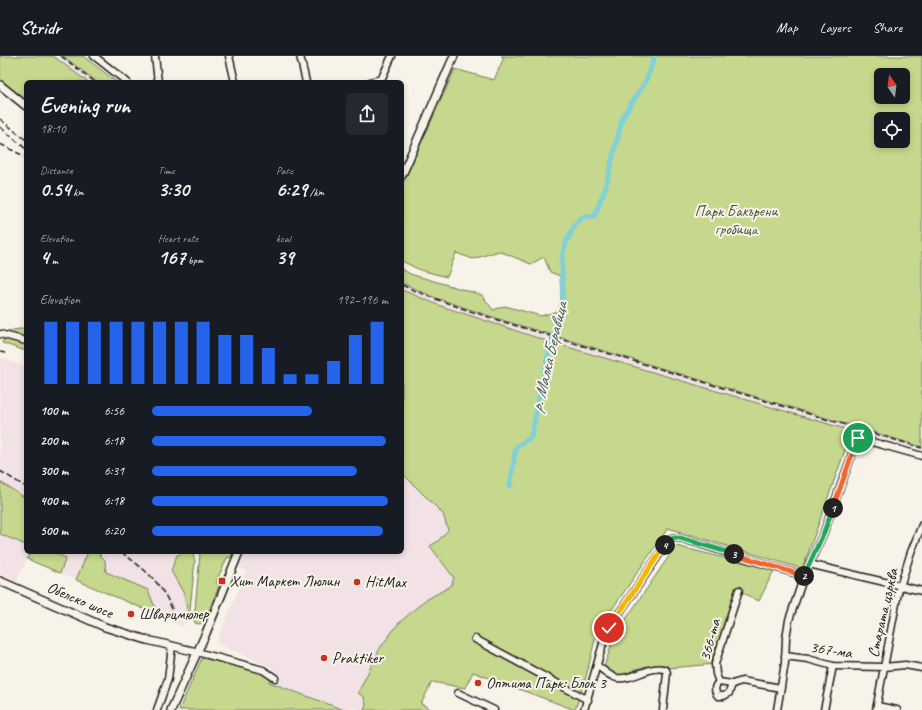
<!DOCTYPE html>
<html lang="en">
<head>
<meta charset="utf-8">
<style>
	:root { --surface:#171b24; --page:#242831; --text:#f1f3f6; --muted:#9ea1a6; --line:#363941; --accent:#2563eb }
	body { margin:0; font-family:Caveat,sans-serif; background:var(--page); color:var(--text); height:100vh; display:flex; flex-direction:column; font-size:15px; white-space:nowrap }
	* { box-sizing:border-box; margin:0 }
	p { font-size:13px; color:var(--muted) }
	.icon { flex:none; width:22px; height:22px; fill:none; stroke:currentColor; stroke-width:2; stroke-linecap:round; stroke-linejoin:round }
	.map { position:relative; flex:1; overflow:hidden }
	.sheet { position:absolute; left:24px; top:24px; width:380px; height:474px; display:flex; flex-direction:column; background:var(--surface); border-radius:6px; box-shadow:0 2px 6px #0003 }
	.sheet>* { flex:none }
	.needle { width:26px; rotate:346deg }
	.controls { position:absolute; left:874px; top:12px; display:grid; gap:8px }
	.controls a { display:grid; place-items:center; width:36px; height:36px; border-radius:6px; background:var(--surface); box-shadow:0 2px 6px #0003; font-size:20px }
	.pin { position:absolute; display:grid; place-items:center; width:34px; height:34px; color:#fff; margin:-17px; border:2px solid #fff; border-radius:50%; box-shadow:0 1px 4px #0007 }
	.km { position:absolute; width:20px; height:20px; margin:-10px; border-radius:50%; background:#222; color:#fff; font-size:11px; line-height:20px; text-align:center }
	.round { display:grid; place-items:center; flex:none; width:42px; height:42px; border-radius:6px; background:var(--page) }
	.headline { display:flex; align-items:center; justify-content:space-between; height:68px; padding:0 16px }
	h1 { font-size:22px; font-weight:700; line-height:30px }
	.stats { display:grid; grid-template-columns:repeat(3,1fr); gap:6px; height:68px; padding:4px 16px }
	.stats div { display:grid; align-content:center }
	.stats b { font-size:20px; font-weight:700 }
	.stats small { font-size:11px; font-weight:400 }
	.stats p { font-size:11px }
	.chart { height:112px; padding:8px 16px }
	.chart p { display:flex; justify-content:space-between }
	.chart svg { width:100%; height:72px; margin-top:4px; stroke:var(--accent); stroke-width:6 }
	ul { padding:0 16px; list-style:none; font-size:13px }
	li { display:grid; grid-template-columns:64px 48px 1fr; align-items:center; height:30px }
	li i { height:10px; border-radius:5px; background:var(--accent) }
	header { display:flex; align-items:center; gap:24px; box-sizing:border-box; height:56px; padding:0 20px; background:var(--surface); border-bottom:1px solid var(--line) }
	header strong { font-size:19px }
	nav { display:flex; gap:22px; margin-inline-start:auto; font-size:14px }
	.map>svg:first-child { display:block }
</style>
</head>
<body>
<header>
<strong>Stridr</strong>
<nav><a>Map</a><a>Layers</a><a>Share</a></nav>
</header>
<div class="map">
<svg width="922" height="654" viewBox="0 0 922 654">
	<rect width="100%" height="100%" fill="#f7f3e8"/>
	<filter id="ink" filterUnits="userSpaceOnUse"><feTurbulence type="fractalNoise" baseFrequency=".025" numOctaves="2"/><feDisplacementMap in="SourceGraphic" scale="8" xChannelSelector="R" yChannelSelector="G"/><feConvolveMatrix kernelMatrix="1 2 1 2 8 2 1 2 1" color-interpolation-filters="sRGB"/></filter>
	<g filter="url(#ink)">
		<g fill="#f2e2e6">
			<path d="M53,0H63L97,26H88Z"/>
			<path d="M402,227L436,242L499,263L922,391V396L720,337L498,269L421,242L402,234Z"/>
			<path d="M0,302L26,311V496H178L171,515L181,532L186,545L189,563L182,571L158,559L27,503L16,526L0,518Z"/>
			<path d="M402,417L443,458L448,474L438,485L430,491L454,522L451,530L424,545L398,568L358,638L364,640L366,649L364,654H358L351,651L350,654H344L268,626L272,612L216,587L246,515L238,512L245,496H402Z"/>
		</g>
		<g fill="#c5d88d" stroke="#707a54" fill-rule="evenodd">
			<path d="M0,0H53L88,26H26V46L0,25Z"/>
			<path d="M63,0H83L117,26H97Z"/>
			<path d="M501,0H922V391L499,263L436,242L402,227V213L410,218L482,239L493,254L505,250L541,260L558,255L561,244L560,220L550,216L544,201L531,208L499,195L473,203L456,197L447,221L420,214L402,205V129L455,13L494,24L504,1ZM881,19H903V41H881ZM881,63H903V85H881Z"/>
			<path d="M402,234L441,250L547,285L852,375L803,511L800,512L668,472L597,575L586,621L575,654L473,616L465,632L432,626L421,648L433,654H364L366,649L364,641L358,637L380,592L398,568L424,545L451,530L454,522L430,490L438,485L448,474L443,458L402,417Z"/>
			<path d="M26,272V295L2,287L7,275Z"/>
			<path d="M0,426L26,442V489L0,478Z"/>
			<path d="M676,490L774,514L759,545L739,535L715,608L669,612L667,610H647L633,614L623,620L615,619L604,611L615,579Z"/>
			<path d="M30,496H53L66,502L60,517L27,503Z"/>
			<path d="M88,496H97L105,504L106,516L148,534L158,559L76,524Z"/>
			<path d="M187,496H192L195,505L189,563L184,538L171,515L177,499Z"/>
			<path d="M199,496H233L231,501L227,502L216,526L219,530L205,564L200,568L195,567L194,564L200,499Z"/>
			<path d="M202,602L271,618L269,626L344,654H179Z"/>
		</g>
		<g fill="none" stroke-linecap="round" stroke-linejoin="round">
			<path stroke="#80d1d8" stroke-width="5" d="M510,430L516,391L531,381L549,294L563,246L562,208L563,196L567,184L575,169L583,161H594L605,133L623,60L645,27L655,0"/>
			<defs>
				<g id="minor">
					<path d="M94,0L127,26"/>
					<path d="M155,0L158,26"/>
					<path d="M229,0L235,26"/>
					<path d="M300,0L306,26"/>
					<path d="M370,26L381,23"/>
					<path d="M380,26L392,0"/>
					<path d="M0,278L26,285"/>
					<path d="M809,508L922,535"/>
					<path d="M739,534L715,608L716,618L719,626L732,628L742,625L781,632"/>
					<path d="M475,583L588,644"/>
					<path d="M197,596L263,614L275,622"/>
					<path d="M785,600L808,603L833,610L884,611L905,609L922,612"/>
					<path d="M598,610C603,614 609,620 617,622C631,625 654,607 666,614L667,617L663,654"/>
					<path d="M719,626C714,630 714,635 718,640H724L729,637L732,628"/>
					<path d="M458,637L494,654"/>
					<path d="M877,650L897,654"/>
					<path d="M157,654L168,623L172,590"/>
					<path d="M584,654L604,584L609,572L669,484L672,482H680L804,520"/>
					<path d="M777,654L785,607L786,582L789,564L804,520L824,476L858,382L922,400"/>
					<path d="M824,654L833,610"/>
					<path d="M876,654L898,537L911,496L922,469"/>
				</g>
				<g id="tertiary">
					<path d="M0,29L26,50"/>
					<path d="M402,119L454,0"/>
					<path d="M0,525L105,571L147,584L197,596"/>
					<path d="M171,654L206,577L239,496"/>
				</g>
			</defs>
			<use href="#minor" stroke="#1c1c1c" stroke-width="9"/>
			<use href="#tertiary" stroke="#1c1c1c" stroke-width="10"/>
			<use href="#minor" stroke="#f7f3e8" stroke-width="6"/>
			<use href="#tertiary" stroke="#f7f3e8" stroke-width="7"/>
			<g stroke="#1c1c1c" stroke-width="1.5" stroke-dasharray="6 3" stroke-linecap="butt">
				<path d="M61,0L95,26"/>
				<path d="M0,63L26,84"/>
				<path d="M0,71L26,93"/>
				<path d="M0,88L26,101"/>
				<path d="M402,229C435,244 470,255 504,266L922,392"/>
				<path d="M0,296L5,297"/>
				<path d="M0,415L26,431"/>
				<path d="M121,496C147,515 160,525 173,555"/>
			</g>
		</g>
	</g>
	<g fill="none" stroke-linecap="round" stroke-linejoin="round" filter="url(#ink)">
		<defs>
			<path id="split-1" d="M833,452L858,382"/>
			<path id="split-2" d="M804,520L824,476L833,452"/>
			<path id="split-3" d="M734,498L804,520"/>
			<path id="split-4" d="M665,489L672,482H680L734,498"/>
			<path id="split-5" d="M624,550L665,489"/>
			<path id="split-6" d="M609,572L624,550"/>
		</defs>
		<use href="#split-1" stroke="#fff" stroke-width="8"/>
		<use href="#split-2" stroke="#fff" stroke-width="8"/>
		<use href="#split-3" stroke="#fff" stroke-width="8"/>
		<use href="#split-4" stroke="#fff" stroke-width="8"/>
		<use href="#split-5" stroke="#fff" stroke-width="8"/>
		<use href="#split-6" stroke="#fff" stroke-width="8"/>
		<use href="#split-1" stroke="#f0652b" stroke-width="5"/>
		<use href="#split-2" stroke="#22a559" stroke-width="5"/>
		<use href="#split-3" stroke="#f0652b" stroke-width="5"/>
		<use href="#split-4" stroke="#22a559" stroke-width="5"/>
		<use href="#split-5" stroke="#f5b400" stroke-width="5"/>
		<use href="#split-6" stroke="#f5b400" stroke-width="5"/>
	</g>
	<g fill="#c8321e" stroke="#f7f3e8" stroke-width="1.5">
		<rect x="218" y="521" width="8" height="8" rx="2"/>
		<circle cx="357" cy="526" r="4"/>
		<circle cx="131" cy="558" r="4"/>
		<circle cx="324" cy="602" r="4"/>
		<circle cx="478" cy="627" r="4"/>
	</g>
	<g text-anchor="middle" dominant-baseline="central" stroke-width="4" stroke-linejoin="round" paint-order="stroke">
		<g font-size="16" fill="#4f543e" stroke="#f7f3e8">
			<text x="736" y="155">Парк Бакърени<tspan x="736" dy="18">гробища</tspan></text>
		</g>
		<g font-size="16" fill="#1c1c1c" stroke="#f7f3e8" text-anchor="start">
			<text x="230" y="525">Хит Маркет Люлин</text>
			<text x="365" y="526">HitMax</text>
			<text x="139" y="558">Шварцмюлер</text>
			<text x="332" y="602">Praktiker</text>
			<text x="486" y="627">Оптима Парк: Блок 3</text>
		</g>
		<g font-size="16" fill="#1c1c1c" stroke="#f7f3e8">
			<text transform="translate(80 544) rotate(23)">Обелско шосе</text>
			<text transform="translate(883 557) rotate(-77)">Старата църква</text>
			<text transform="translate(710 584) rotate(-75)">366-та</text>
			<text transform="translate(831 594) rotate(8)">367-ма</text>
		</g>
		<g font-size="17" font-style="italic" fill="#3f5b5e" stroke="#f7f3e8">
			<text transform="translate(549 301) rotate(-77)">р. Малка Беравица</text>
		</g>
	</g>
</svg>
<div class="controls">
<a><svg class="needle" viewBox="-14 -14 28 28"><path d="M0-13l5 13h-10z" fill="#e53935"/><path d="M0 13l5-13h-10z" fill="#9ea1a6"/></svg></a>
<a><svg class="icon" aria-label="locate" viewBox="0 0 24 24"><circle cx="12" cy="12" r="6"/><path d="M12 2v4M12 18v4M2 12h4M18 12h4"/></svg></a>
</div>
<div class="pin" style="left:858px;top:382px;background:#1e9e55"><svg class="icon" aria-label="arrive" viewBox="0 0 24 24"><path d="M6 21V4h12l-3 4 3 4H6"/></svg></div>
<div class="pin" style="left:609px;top:572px;background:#d93025"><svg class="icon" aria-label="check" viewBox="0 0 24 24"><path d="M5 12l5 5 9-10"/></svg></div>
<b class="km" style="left:833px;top:452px">1</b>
<b class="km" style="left:804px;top:520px">2</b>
<b class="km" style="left:734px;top:498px">3</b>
<b class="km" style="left:665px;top:489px">4</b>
<section class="sheet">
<div class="headline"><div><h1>Evening run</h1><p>18:10</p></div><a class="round"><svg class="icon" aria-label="share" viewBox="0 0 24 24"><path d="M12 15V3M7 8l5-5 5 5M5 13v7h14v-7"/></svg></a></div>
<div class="stats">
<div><p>Distance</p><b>0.54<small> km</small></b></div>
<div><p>Time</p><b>3:30</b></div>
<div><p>Pace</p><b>6:29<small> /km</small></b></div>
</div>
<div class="stats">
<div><p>Elevation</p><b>4<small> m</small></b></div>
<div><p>Heart rate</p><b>167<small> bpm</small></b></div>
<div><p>kcal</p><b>39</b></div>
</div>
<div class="chart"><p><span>Elevation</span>192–196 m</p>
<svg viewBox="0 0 160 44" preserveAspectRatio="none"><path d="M5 44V6M15 44V6M25 44V6M35 44V6M45 44V6M55 44V6M65 44V6M75 44V6M85 44V14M95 44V14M105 44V22M115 44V38M125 44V38M135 44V30M145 44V14M155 44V6"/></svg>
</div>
<ul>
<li><b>100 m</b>6:56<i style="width:68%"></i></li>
<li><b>200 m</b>6:18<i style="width:99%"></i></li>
<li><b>300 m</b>6:31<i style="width:87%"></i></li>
<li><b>400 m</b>6:18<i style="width:100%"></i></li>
<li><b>500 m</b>6:20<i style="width:98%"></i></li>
</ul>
</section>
</div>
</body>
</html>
